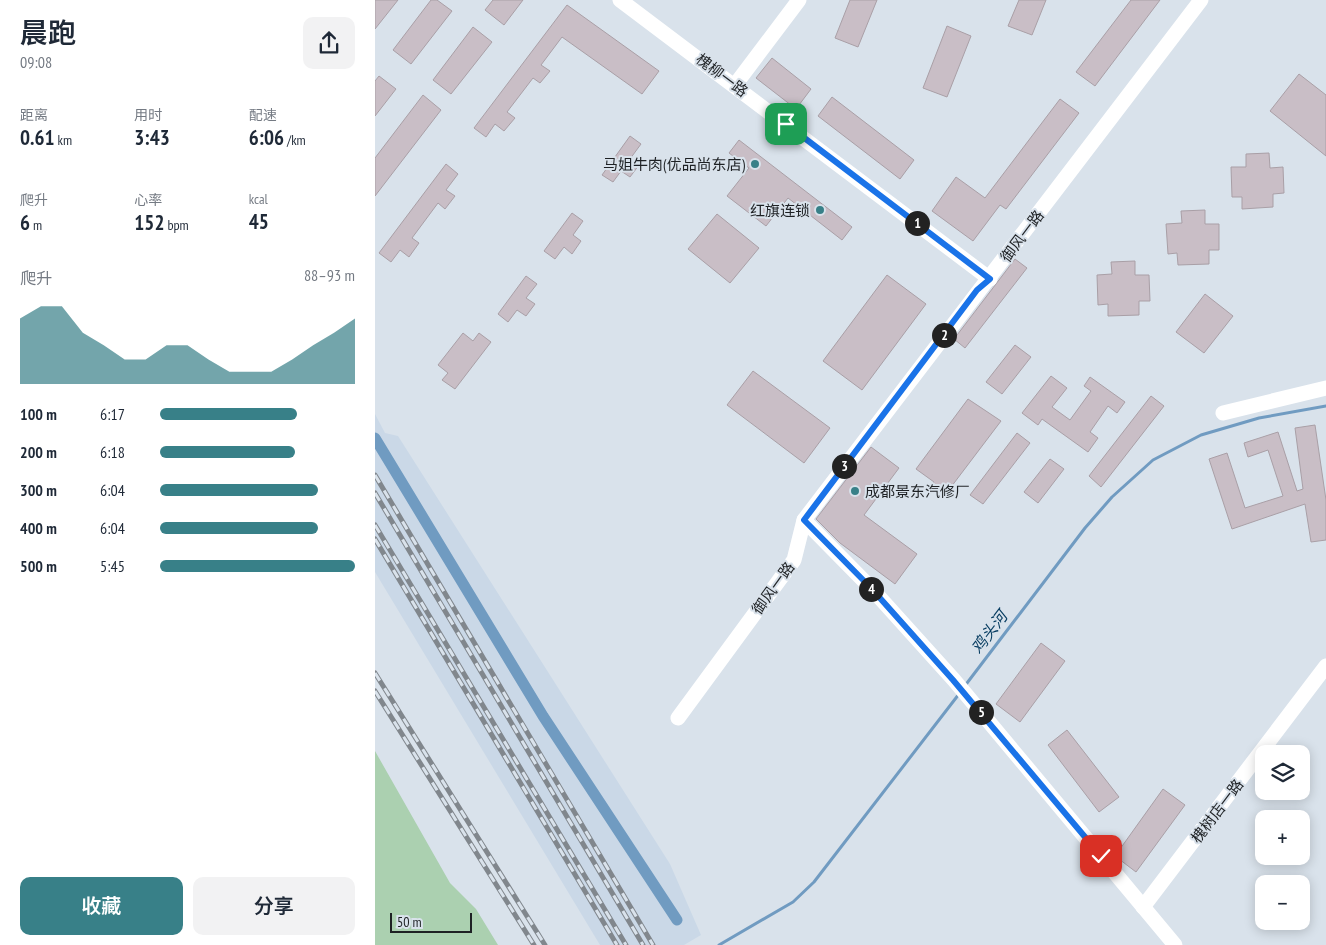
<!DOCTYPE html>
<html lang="zh">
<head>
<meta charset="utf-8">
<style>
	:root { --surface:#fff; --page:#f2f2f3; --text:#1f2937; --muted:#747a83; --accent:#388088 }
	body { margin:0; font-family:"PT Sans Narrow","Noto Sans SC",sans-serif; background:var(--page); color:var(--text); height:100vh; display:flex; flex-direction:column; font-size:19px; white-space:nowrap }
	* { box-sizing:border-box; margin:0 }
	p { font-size:16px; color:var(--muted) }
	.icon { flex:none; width:28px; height:28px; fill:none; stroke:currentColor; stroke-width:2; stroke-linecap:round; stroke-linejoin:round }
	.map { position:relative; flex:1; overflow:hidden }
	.panel { display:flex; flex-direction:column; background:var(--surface); width:375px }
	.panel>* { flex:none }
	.buttons { position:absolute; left:880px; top:745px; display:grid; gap:10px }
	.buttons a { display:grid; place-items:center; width:55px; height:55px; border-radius:10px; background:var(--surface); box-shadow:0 2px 12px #0003; font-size:25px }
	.scale { position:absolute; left:15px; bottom:12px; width:82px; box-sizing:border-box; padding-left:5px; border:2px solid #1e2124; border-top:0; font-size:14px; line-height:18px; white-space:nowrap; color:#1e2124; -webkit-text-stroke:4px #d9e2eb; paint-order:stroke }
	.pin { position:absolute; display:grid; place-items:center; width:42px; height:42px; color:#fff; margin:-21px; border-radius:10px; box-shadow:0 2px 8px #0006 }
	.km { position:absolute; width:25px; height:25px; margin:-12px; border-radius:50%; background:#222; color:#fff; font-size:14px; line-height:25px; text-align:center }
	.round { display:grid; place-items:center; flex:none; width:52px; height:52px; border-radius:10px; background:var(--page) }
	.head { display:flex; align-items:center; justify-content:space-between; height:85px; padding:0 20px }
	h1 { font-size:28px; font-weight:600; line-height:38px }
	.metrics { display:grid; grid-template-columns:repeat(3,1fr); gap:8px; height:85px; padding:5px 20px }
	.metrics div { display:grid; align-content:center }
	.metrics b { font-size:21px; font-weight:600 }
	.metrics small { font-size:14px; font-weight:400 }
	.metrics p { font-size:14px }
	.chart { height:140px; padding:10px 20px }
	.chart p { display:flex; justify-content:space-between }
	.chart svg { width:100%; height:90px; margin-top:5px; fill:var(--accent); opacity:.7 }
	.button { display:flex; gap:10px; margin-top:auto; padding:10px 20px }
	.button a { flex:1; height:58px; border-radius:10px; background:var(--accent); color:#fff; font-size:20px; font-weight:600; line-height:58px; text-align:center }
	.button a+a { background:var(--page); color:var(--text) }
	ul { padding:0 20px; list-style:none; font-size:16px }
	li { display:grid; grid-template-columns:80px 60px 1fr; align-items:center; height:38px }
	li i { height:12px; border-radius:6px; background:var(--accent) }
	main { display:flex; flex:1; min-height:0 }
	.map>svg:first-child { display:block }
</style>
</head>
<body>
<main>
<section class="panel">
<div class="head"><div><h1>晨跑</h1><p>09:08</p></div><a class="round"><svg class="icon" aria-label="share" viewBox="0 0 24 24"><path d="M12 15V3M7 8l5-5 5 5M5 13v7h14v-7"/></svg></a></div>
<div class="metrics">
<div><p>距离</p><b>0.61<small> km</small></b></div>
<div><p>用时</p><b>3:43</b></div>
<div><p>配速</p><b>6:06<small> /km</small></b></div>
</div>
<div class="metrics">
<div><p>爬升</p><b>6<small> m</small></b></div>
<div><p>心率</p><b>152<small> bpm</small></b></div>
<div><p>kcal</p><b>45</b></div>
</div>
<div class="chart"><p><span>爬升</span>88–93 m</p>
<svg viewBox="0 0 160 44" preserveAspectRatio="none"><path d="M0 44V12L10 6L20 6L30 19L40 25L50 32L60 32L70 25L80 25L90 32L100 38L110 38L120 38L130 32L140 25L150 19L160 12V44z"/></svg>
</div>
<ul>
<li><b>100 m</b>6:17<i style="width:70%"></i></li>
<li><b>200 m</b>6:18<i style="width:69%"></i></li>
<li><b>300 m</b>6:04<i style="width:81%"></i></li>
<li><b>400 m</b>6:04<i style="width:81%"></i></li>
<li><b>500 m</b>5:45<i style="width:100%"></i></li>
</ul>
<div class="button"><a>收藏</a><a>分享</a></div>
</section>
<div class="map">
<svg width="951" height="945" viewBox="0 0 951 945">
	<rect width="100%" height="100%" fill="#d9e2eb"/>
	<path fill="#cad8e7" d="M0,414L10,433L23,436L295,864L326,935L309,945H225L0,572Z"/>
	<path fill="#abd0b0" d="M0,751L75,883L101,909L123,945H0Z"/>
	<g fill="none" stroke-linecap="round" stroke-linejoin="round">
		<g stroke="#709bc1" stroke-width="3">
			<path d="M589,687L710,528L737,497L778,460L826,435L884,418L951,406"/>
			<path d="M344,945L418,902L439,882L584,694"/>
		</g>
		<path stroke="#709bc1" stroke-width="11" d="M0,438L168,716L302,920"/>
	</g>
	<g fill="#c9bec6" stroke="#a99fa6">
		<path d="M0,0H23L0,29Z"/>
		<path d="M56,0H62L77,11L36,64L18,50Z"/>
		<path d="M118,0H148L129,25L110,10Z"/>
		<path d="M475,0H502L483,47L460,38Z"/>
		<path d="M644,0H671L657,35L633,26Z"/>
		<path d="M756,0H785L720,86L701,72Z"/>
		<path d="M192,5L284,71L267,94L187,37L166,65L175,71L165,83L158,78L132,112L140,118L129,131L120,124L111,137L99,128Z"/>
		<path d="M572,26L596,36L572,97L548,88Z"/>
		<path d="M98,27L117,42L76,94L58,80Z"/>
		<path d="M397,58L436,89L421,109L381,78Z"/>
		<path d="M924,74L951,95V156L895,111Z"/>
		<path d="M4,76L21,89L0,116V81Z"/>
		<path d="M48,95L66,110L0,196V158Z"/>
		<path d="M457,97L539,160L525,179L443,116Z"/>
		<path d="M685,99L704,113L631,209L625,205L598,241L557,211L581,177L610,198Z"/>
		<path d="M255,136L266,144L255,159L264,165L255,177L246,171L238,182L227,175Z"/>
		<path d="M364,140L477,227L467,240L413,198L391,226L352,196L374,168L354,153Z"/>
		<path d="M894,153L895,168L908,167L909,193L898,194V207L867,209V197H857L856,167H871V154Z"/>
		<path d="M71,164L83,174L71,190L80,196L70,209L63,203L37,238L44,243L34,257L25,250L16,262L4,253Z"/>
		<path d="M830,210V224H844V250H834V264L803,265L802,253L793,254L791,224L807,223L806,211Z"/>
		<path d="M197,213L208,221L198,235L206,241L197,254L189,247L180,259L169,251Z"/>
		<path d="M342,214L384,248L355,283L313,249Z"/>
		<path d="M640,259L652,268L590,348L579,339Z"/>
		<path d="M760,261V275H774L775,301H764V315L733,316V304L723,305L722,275L737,274L736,262Z"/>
		<path d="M512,275L551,304L487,390L448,361Z"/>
		<path d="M151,276L162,284L151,298L160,304L151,316L142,310L133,322L123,314Z"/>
		<path d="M830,294L858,316L829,353L801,332Z"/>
		<path d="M88,333L98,341L104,333L116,342L80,389L67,380L73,373L63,365Z"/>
		<path d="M640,345L656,357L627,394L611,382Z"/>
		<path d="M378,371L455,428L429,463L352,405Z"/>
		<path d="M676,376L692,388L677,407L695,420L716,391L709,386L715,377L750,402L742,413L733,406L715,432L723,438L713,452L667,419L663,425L647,413Z"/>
		<path d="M776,396L789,406L726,487L714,476Z"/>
		<path d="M593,399L626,421L570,495L557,485L559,482L541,469Z"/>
		<path d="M940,425L951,500V540L936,542L930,504L857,529L834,459L852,453L870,508L908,496L893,450L873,457L869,443L903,432L922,491L928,489L920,428Z"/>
		<path d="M642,433L655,443L608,504L595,495Z"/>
		<path d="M496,447L524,468L489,515L542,554L520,584L465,543L441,519Z"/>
		<path d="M675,459L689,469L663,503L649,492Z"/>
		<path d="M666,643L690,661L645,722L621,704Z"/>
		<path d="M692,730L744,797L724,812L673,745Z"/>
		<path d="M788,789L810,805L761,872L740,856Z"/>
	</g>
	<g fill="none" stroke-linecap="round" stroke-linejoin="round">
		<g stroke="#fff" stroke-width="15">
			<path d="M245,0L615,279"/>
			<path d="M360,85L424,0"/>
			<path d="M848,413L951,388"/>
			<path d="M429,520L496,588L579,680L800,945"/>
			<path d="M303,718L419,560L429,520L826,0"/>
			<path d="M768,907L951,666"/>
		</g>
		<defs>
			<g id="rail">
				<path d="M0,475L278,945"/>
				<path d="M0,493L268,945"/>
				<path d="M0,525L251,945"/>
				<path d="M0,539L242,945"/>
				<path d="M0,673L170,945"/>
				<path d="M0,691L159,945"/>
			</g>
		</defs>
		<use href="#rail" stroke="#81878d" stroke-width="5"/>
		<use href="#rail" stroke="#d9e2eb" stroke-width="3" stroke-dasharray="9" stroke-linecap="butt"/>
	</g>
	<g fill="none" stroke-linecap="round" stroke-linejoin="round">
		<defs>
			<path id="route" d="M411,124L615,279L602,290L429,520L496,588L578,680L726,856"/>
		</defs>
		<use href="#route" stroke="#fff" stroke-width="10"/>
		<use href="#route" stroke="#1a73e8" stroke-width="6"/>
	</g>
	<g fill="#388088" stroke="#d9e2eb" stroke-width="2">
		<circle cx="380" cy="164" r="5"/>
		<circle cx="445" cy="210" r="5"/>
		<circle cx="480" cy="491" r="5"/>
	</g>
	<g text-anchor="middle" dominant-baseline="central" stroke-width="4" stroke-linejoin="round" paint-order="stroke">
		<g font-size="15" fill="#1e2124" stroke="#d9e2eb">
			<text transform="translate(347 75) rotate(37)">槐柳一路</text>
			<text transform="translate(647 236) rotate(-53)">御风一路</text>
			<text transform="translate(398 588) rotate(-54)">御风一路</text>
			<text transform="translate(842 811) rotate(-53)">槐树店一路</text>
		</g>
		<g font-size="15" fill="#1e2124" stroke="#d9e2eb" text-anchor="end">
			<text x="370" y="164">马姐牛肉(优品尚东店)</text>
			<text x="435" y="210">红旗连锁</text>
			<text x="490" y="491" text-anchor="start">成都景东汽修厂</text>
		</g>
		<g font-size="16" font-style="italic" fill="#043a5f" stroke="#d9e2eb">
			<text transform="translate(614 632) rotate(-53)">鸡头河</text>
		</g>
	</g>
</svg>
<div class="buttons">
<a><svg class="icon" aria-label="layers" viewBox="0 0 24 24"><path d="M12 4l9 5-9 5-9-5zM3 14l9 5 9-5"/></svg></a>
<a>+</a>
<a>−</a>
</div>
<div class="scale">50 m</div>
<div class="pin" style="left:411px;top:124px;background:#1e9e55"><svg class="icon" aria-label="arrive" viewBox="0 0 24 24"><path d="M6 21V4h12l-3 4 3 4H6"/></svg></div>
<div class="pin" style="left:726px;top:856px;background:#d93025"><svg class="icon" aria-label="check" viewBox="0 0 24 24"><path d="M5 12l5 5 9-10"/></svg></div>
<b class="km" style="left:542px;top:223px">1</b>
<b class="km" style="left:569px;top:335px">2</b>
<b class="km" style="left:469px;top:466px">3</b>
<b class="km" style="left:496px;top:589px">4</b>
<b class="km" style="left:606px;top:712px">5</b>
</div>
</main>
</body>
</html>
